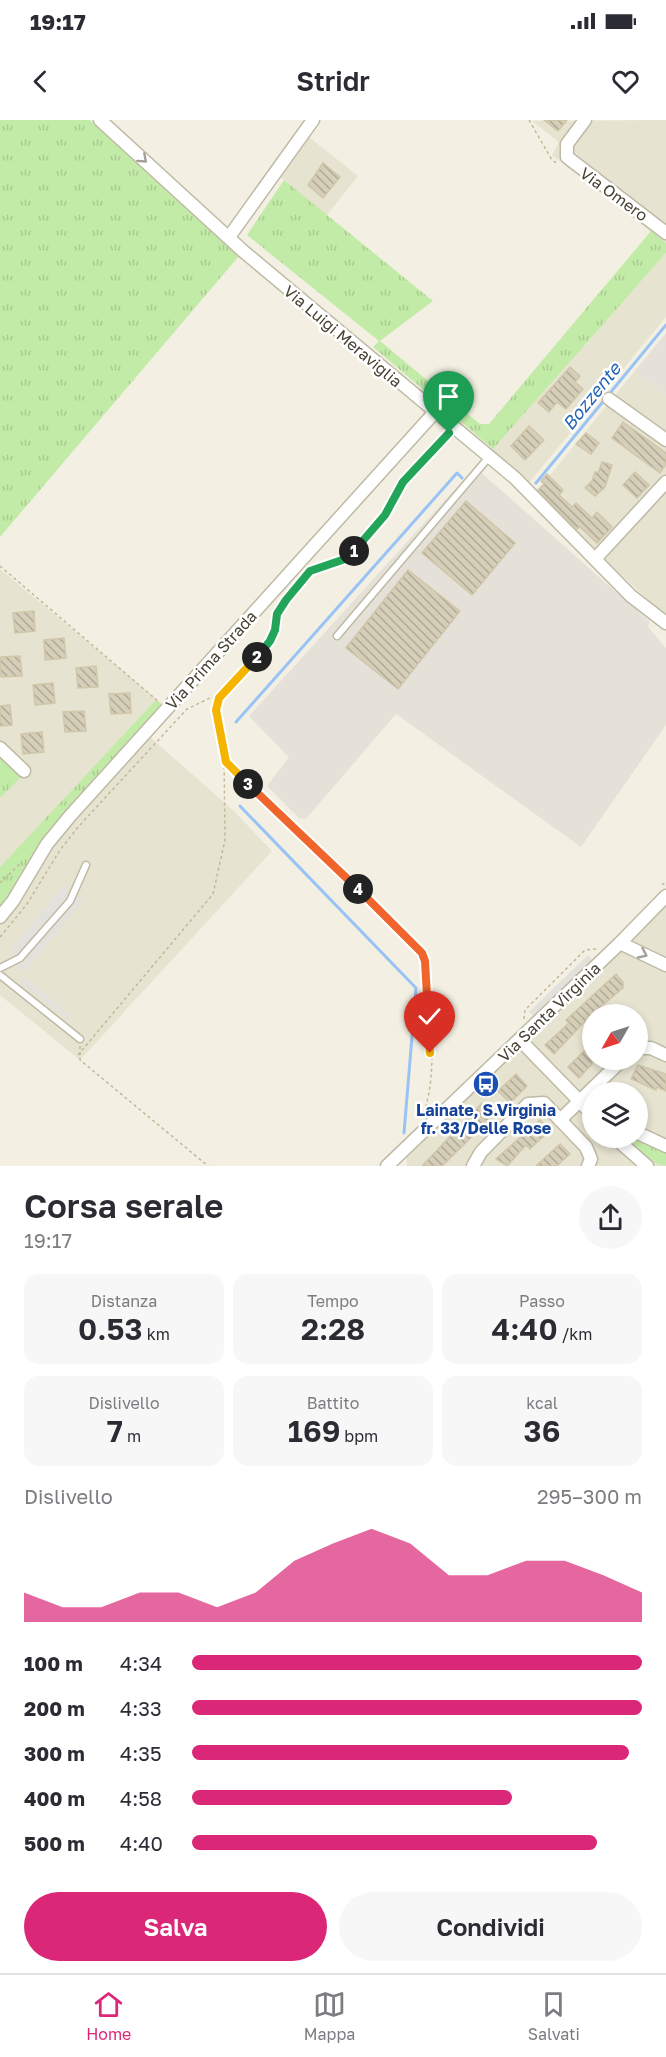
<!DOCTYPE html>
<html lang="it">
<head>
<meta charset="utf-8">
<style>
	:root { --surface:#fff; --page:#f7f7f7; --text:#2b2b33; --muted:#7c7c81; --line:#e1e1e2; --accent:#db2777 }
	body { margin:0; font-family:"Golos Text",sans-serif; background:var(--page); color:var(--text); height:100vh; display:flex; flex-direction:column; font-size:22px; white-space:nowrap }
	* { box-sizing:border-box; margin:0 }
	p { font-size:20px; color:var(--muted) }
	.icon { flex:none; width:33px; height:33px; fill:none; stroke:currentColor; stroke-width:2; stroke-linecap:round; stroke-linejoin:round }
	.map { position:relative; height:1046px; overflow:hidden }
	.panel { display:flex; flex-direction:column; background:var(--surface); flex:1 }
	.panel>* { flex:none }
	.needle { width:39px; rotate:231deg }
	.fabs { position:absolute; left:582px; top:884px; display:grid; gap:12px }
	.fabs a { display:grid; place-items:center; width:66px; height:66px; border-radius:50%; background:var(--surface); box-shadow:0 3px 9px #0003; font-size:30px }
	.pin { position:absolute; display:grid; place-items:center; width:51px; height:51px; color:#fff; margin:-62px -26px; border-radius:50% 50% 50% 0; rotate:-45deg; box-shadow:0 0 6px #0007 }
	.pin .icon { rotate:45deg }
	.km { position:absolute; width:30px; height:30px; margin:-15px; border-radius:50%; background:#222; color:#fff; font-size:16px; line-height:30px; text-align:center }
	.round { display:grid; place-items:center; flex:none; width:63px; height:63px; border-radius:32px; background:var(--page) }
	.overview { display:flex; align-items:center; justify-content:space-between; height:102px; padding:0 24px }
	h1 { font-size:33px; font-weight:600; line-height:45px }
	.metrics { display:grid; grid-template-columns:repeat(3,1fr); gap:9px; height:102px; padding:6px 24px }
	.metrics div { display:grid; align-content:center; border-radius:15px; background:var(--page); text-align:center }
	.metrics b { font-size:30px; font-weight:600 }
	.metrics small { font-size:16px; font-weight:400 }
	.metrics p { font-size:16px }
	.chart { height:168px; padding:12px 24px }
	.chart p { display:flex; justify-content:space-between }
	.chart svg { width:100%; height:108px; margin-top:6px; fill:var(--accent); opacity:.7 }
	.primary-button { display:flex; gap:12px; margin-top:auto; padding:12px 24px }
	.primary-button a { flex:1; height:69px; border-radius:36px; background:var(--accent); color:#fff; font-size:24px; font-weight:600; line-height:69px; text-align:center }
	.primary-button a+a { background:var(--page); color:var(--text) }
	ul { padding:0 24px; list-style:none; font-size:20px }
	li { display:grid; grid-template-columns:96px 72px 1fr; align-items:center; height:45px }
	li i { height:15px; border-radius:8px; background:var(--accent) }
	.status { display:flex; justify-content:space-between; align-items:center; height:42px; padding:0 30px; background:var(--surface); direction:ltr }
	.status svg { height:16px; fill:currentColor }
	header { display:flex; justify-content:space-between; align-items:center; height:78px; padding:0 24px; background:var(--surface); font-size:27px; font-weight:600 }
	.dock { display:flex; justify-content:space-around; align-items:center; height:84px; border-top:2px solid var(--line); background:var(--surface); font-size:16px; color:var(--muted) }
	.dock a { display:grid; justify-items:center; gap:3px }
	.dock .active { color:var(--accent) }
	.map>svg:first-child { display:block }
</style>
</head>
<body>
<div class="status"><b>19:17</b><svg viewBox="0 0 49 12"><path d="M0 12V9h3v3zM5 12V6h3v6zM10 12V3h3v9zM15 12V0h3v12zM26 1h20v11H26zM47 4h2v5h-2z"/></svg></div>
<header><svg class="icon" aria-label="back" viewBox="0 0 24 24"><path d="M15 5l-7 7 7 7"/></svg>Stridr<svg class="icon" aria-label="heart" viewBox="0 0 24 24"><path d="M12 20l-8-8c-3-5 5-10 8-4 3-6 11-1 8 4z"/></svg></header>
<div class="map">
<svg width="666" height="1046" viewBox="0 0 666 1046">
	<defs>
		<pattern id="grass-tufts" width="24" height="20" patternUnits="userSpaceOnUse" patternTransform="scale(1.5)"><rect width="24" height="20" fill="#c3eba8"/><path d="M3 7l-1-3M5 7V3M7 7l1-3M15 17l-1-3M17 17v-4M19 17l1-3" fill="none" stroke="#a9cb91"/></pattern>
		<pattern id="building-back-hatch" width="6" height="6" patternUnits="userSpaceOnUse" patternTransform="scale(1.5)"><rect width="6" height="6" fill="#d5ceb8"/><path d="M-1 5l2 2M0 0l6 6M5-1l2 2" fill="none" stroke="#afa996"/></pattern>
	</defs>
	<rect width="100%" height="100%" fill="#f3f0e3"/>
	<g fill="#e7e3d1" fill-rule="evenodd">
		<path d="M666,0V123L552,35L559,22L532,1Z"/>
		<path d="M305,14L358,56L326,96L277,54Z"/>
		<path d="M666,133V197L528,364L490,332Z"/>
		<path d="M634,252L666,275V496L595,431L538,370Z"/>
		<path d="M0,449L172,592L151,618L234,691L272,731L80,940L0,875Z"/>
		<path d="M666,774V1046H407L406,1031ZM592,894H638V939H592ZM592,972H638V1017H592Z"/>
	</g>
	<g fill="#e5e1d8">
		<path d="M666,213V275L634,252Z"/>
		<path d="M475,347L650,502L648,507L666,528V605L581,727L396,594L306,699L299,698L267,666L289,637L249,596Z"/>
	</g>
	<g fill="url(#grass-tufts)">
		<path d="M0,0H90L239,136L0,417Z"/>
		<path d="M284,60L433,181L380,221L480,304H489L651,111L666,123V133L493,329L373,227L379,221L247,115Z"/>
		<path d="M156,580L163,585L0,788V747Z"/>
		<path d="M0,635L23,655L0,678Z"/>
		<path d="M636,1019L666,1033V1046L657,1044L632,1025Z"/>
	</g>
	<g fill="#e3e1dc">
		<path d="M64,766L83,782L23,852L16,846L21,839L10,830Z"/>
		<path d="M588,835L594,841L535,898L529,892Z"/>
		<path d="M25,858L70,895L67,899L21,863Z"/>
	</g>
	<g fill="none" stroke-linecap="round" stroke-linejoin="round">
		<g stroke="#9ac3f5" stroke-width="3">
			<path d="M536,363L666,205"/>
			<path d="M236,602L457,353L462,358"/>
			<path d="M240,686L416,868L404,1013"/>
		</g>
	</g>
	<g fill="url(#building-back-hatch)" stroke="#d0c7ab" stroke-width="1.5">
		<path d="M544,0H567L558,11Z"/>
		<path d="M323,43L340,57L323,78L308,65Z"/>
		<path d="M570,247L580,256L575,262L583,269L566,289L557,282L549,292L538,283Z"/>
		<path d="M623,302L666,333V344L660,353L612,318Z"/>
		<path d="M529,306L544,320L525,340L511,326Z"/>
		<path d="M586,313L599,323L591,334L576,324Z"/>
		<path d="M602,342L612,345L605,367L595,376L585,368L592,361L595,352L598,353Z"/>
		<path d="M635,352L649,365L637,378L623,365Z"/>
		<path d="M547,354L563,370L559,375L572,387L576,383L592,398L597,392L612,407L597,423L580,407L577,409L538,370L544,364L541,361Z"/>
		<path d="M466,381L515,423L472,475L422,433Z"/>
		<path d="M408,450L460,491L398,569L346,528Z"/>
		<path d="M34,491L35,511L15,513L13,493Z"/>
		<path d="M64,518L66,538L45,540L44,520Z"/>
		<path d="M20,536L22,556L1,557L0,537Z"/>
		<path d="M96,546L98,567L78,568L76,548Z"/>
		<path d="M53,563L55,583L35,585L33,565Z"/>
		<path d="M130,573L131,593L111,594L109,574Z"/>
		<path d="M10,585L12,605L0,606V586Z"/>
		<path d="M84,591L86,611L65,612L63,592Z"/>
		<path d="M42,612L44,632L23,634L21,614Z"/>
		<path d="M616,854L623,862V868L592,894L554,934L545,925L569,903L566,900Z"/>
		<path d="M592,923V944L579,958L568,947Z"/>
		<path d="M638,945L666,954V971L657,967L656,970L631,959Z"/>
		<path d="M516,954L527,966L510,983L498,971Z"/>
		<path d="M482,983L494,993L485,1004L442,1046H422Z"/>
		<path d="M540,1000L550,1010L530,1029L526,1025L507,1046L496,1039Z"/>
		<path d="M560,1024L570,1034L560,1043L557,1046H536Z"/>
	</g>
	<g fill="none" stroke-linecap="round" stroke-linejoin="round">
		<defs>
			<g id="lane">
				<path d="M337,516L489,337"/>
				<path d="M0,848L20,838L70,781L86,745"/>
				<path d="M0,855L80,919"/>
			</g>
			<g id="street">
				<path d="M100,0L243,131L515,358L631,476L666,503"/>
				<path d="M585,0L567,24V37L666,113"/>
				<path d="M229,117L313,0"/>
				<path d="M609,279L666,320"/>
				<path d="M595,439L666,362"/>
				<path d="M0,628L24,651"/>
				<path d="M0,797L13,781L47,724L70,696L435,292"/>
				<path d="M620,823L666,845"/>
				<path d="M520,920L592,994"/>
				<path d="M638,928H651L666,935"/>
				<path d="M560,1000L623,939"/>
				<path d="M638,1013L666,1026"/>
				<path d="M614,1017L647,1046"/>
				<path d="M387,1046L620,823L666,776"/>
				<path d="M473,1046L481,1032L528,984L544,983L586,1027L591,1039L588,1046"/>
			</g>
		</defs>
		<use href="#lane" stroke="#bfbaa5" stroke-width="9"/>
		<use href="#street" stroke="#bfbaa5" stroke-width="15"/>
		<g stroke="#c2b895" stroke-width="1.5" stroke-dasharray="3 3" stroke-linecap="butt">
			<path d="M529,0L552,40L558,44"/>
			<path d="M0,446L159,582"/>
			<path d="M224,636L248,665L422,833L425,841C428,890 440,948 423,995"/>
			<path d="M0,763L22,742"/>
			<path d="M662,765L666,762"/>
			<path d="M0,817L27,784L60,730L79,706L187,589L210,578H219L270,521L275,510L277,494L310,451L345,439L366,419L385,395L403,362L447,315"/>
			<path d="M524,899L525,890L585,830L597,829"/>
			<path d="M80,926V940L208,1046"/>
			<path d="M78,935L213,774L225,720L224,636L216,590L219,579"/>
		</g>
		<use href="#lane" stroke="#fff" stroke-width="6"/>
		<use href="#street" stroke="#fff" stroke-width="12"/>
	</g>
	<defs><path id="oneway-chevron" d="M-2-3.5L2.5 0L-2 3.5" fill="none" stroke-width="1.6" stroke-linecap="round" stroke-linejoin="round" transform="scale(1.5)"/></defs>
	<g stroke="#a2a099">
		<use href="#oneway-chevron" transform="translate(143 39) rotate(42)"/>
		<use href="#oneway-chevron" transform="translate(643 834) rotate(25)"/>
	</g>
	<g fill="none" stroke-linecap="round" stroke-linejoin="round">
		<defs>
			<path id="split-1" d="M354,431L385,395L403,362L449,313"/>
			<path id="split-2" d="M257,537L270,521L275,510L277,494L286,480L310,451L345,439L354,431"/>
			<path id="split-3" d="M248,664L226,642L216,590L219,578L257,537"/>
			<path id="split-4" d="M248,664L358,769"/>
			<path id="split-5" d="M358,769L422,833L425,841L428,894"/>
			<path id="split-6" d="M428,894L430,933"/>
		</defs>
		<use href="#split-1" stroke="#fff" stroke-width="12"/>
		<use href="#split-2" stroke="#fff" stroke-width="12"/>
		<use href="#split-3" stroke="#fff" stroke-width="12"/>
		<use href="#split-4" stroke="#fff" stroke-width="12"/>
		<use href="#split-5" stroke="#fff" stroke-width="12"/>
		<use href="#split-6" stroke="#fff" stroke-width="12"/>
		<use href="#split-1" stroke="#22a559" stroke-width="8"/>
		<use href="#split-2" stroke="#22a559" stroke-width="8"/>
		<use href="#split-3" stroke="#f5b400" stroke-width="8"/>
		<use href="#split-4" stroke="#f0652b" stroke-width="8"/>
		<use href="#split-5" stroke="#f0652b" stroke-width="8"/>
		<use href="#split-6" stroke="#f5b400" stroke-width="8"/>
	</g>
	<defs>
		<symbol id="bus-disc" viewBox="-11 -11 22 22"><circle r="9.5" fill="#1a4fb4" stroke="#fff"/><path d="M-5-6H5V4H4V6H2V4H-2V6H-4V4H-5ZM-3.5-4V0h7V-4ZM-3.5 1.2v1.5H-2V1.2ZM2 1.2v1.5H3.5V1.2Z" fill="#fff"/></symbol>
	</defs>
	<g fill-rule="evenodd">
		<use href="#bus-disc" x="471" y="949" width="30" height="30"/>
	</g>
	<g text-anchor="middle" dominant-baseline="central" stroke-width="5" stroke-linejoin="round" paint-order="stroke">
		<g font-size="16" fill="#454133" stroke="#fff">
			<text transform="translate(614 74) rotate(36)">Via Omero</text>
			<text transform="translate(343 216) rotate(40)">Via Luigi Meraviglia</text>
			<text transform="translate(211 540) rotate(-48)">Via Prima Strada</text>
			<text transform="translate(549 892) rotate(-44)">Via Santa Virginia</text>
		</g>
		<g font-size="16" font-weight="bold" fill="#164399" stroke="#fff">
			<text x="486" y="990">Lainate, S.Virginia<tspan x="486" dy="18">fr. 33/Delle Rose</tspan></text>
		</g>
		<g font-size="18" font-style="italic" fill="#2565b8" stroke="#fff">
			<text transform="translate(591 276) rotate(-51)">Bozzente</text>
		</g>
	</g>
</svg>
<div class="fabs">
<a><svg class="needle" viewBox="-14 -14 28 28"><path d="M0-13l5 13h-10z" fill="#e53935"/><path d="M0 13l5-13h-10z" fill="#7c7c81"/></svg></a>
<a><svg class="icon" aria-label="layers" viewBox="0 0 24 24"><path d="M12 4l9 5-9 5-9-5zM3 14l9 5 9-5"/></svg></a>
</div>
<div class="pin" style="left:449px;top:313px;background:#1e9e55"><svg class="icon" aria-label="arrive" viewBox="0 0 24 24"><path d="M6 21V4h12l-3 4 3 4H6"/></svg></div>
<div class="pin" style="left:430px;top:933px;background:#d93025"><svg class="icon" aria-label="check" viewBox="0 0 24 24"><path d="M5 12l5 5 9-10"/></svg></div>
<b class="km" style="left:354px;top:431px">1</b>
<b class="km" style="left:257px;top:537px">2</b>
<b class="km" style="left:248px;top:664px">3</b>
<b class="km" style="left:358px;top:769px">4</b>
</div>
<section class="panel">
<div class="overview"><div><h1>Corsa serale</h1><p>19:17</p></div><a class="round"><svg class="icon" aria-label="share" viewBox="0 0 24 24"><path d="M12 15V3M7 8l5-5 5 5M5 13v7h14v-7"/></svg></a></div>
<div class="metrics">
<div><p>Distanza</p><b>0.53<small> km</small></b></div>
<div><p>Tempo</p><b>2:28</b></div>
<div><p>Passo</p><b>4:40<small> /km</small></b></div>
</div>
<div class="metrics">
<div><p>Dislivello</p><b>7<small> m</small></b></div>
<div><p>Battito</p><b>169<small> bpm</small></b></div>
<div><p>kcal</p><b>36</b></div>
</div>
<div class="chart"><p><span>Dislivello</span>295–300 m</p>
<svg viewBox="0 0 160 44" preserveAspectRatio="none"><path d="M0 44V32L10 38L20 38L30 32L40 32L50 38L60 32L70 19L80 12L90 6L100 12L110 25L120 25L130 19L140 19L150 25L160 32V44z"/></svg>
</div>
<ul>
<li><b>100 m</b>4:34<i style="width:100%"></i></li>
<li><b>200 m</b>4:33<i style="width:100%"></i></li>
<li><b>300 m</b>4:35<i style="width:97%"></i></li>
<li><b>400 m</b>4:58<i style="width:71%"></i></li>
<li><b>500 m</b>4:40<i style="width:90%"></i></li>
</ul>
<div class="primary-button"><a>Salva</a><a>Condividi</a></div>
</section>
<nav class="dock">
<a class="active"><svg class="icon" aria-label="home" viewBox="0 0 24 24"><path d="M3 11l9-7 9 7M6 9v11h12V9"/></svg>Home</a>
<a><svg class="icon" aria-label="map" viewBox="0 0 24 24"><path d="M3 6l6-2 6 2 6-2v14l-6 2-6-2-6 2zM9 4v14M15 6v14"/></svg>Mappa</a>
<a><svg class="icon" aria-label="saved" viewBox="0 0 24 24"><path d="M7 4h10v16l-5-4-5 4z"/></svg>Salvati</a>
</nav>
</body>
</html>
